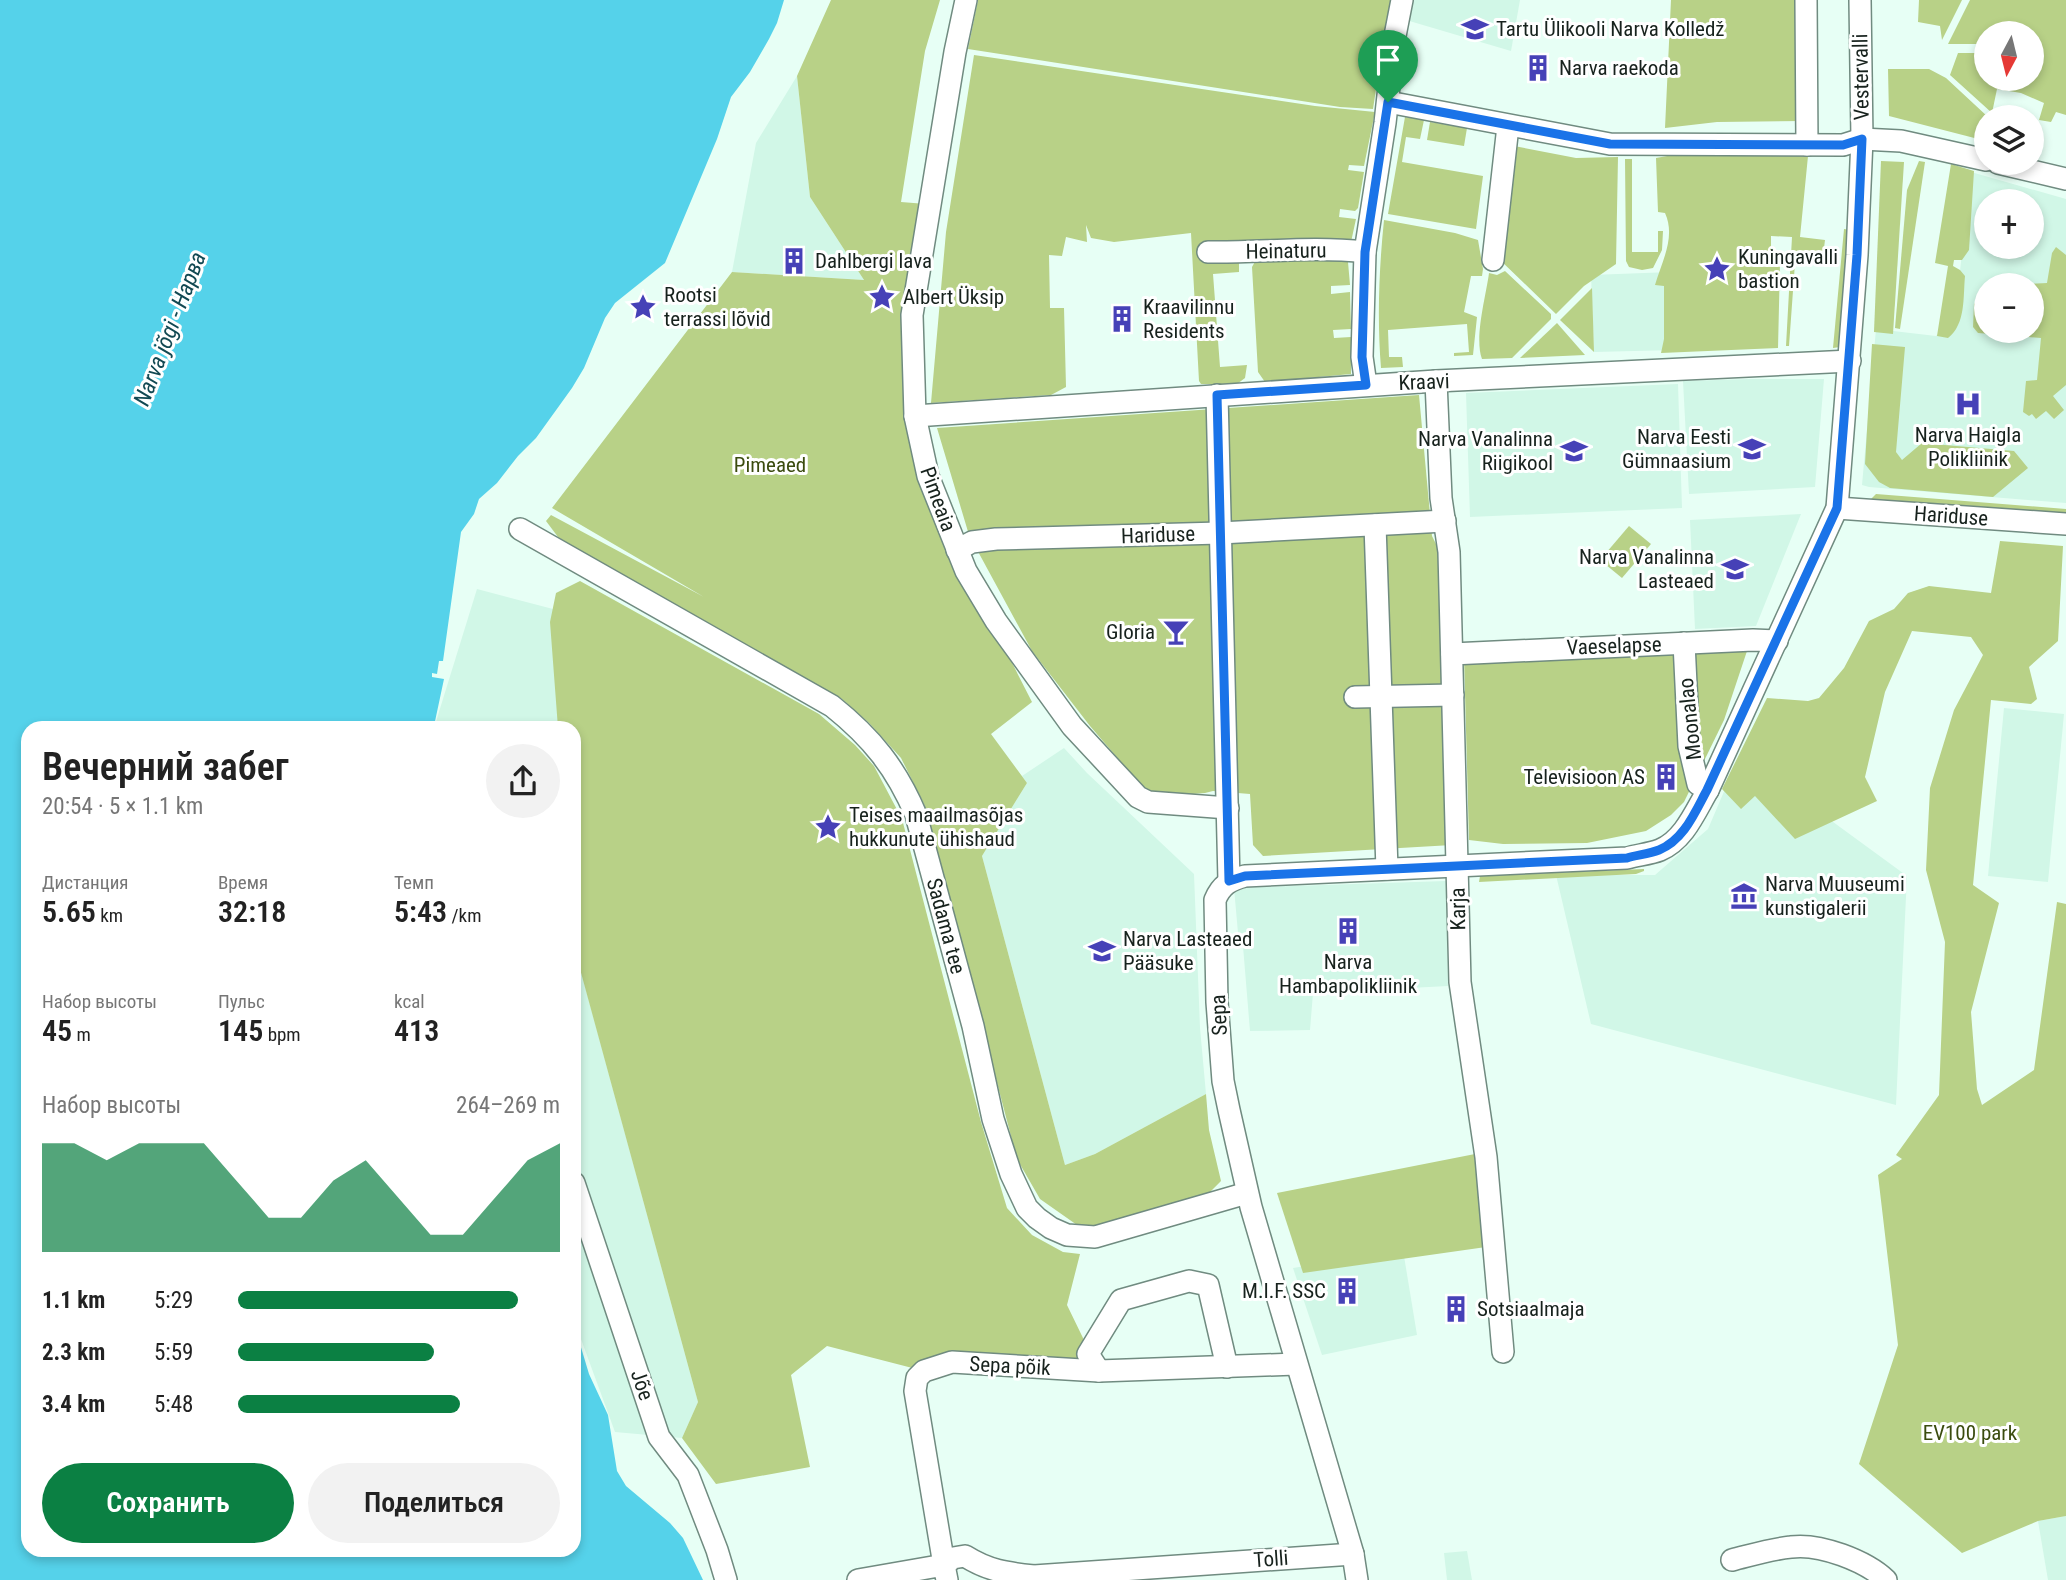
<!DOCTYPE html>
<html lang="ru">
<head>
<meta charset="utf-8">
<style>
	:root { --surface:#fff; --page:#f2f2f2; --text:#222; --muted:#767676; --accent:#0b8043 }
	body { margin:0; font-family:"Roboto Condensed",sans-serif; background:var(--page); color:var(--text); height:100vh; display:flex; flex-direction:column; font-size:26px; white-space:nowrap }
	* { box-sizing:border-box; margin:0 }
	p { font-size:23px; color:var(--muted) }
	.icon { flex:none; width:38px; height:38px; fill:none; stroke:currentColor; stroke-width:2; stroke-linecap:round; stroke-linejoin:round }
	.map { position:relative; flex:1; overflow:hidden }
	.panel { position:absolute; left:21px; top:721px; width:560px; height:836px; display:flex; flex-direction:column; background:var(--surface); border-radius:21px; box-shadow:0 4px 10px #0003 }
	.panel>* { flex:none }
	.needle { width:46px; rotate:187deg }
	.controls { position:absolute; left:1974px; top:21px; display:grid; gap:14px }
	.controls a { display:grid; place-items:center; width:70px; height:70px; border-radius:50%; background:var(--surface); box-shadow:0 4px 10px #0003; font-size:35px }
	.pin { position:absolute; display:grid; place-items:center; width:60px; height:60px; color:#fff; margin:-72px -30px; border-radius:50% 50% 50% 0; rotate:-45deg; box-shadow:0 0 7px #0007 }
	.pin .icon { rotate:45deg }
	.round { display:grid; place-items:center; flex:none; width:74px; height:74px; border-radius:37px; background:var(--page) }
	.overview { display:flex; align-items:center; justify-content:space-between; height:119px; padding:0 21px }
	h1 { font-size:38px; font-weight:600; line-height:52px }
	.stats { display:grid; grid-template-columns:repeat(3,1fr); gap:10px; height:119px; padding:7px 21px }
	.stats div { display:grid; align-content:center }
	.stats b { font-size:30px; font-weight:600 }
	.stats small { font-size:19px; font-weight:400 }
	.stats p { font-size:19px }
	.chart { height:196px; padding:14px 21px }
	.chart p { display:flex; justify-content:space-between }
	.chart svg { width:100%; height:126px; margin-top:7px; fill:var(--accent); opacity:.7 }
	.action { display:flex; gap:14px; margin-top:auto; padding:14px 21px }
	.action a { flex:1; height:80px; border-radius:42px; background:var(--accent); color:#fff; font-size:28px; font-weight:600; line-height:80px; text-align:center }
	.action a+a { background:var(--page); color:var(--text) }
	ul { padding:0 21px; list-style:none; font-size:23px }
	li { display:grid; grid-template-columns:112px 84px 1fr; align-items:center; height:52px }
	li i { height:18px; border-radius:9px; background:var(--accent) }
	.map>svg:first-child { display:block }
</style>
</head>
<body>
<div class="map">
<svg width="2066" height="1580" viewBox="0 0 2066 1580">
	<rect width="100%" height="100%" fill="#e7fff5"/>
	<g fill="#d1f7e7" fill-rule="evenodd">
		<path d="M1410,0H1520L1511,51L1406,20Z"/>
		<path d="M797,76L810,197L864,280L732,272L756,143Z"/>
		<path d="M1971,172L2066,199V503L1869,487L1862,485L1876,329L1936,336L1955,316ZM1986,201H2032V247H1986ZM1986,285H2032V331H1986Z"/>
		<path d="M1671,272L1674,350L1594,352L1591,275Z"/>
		<path d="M1750,379H1824L1815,487L1689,494L1683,381Z"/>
		<path d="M1678,384L1682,508L1470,517L1466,393Z"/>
		<path d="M1801,514L1756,626L1695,629L1690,520Z"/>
		<path d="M477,589L553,609L560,728H434Z"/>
		<path d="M2004,708L2064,714L2048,882L1988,876Z"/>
		<path d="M1064,748L1087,773L1194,874L1200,1028L1206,1094L1095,1154L1065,1165L982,856L1027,783L1022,776Z"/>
		<path d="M1740,754L1907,876L1896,1105L1591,1024L1556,875H1655L1708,829Z"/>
		<path d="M1446,881L1448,986L1313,993L1310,1030L1250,1031L1242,934L1238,933L1234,888Z"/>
		<path d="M574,946L698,1402L682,1438L615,1432L574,1320Z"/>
		<path d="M1403,1250L1417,1335L1322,1355L1293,1268Z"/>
		<path d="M2066,1516V1580H2048L2038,1521Z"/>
		<path d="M1467,1551L1472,1580H1447L1444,1553Z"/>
	</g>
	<g fill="#b8d187">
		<path d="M831,0H940L925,51L901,202L926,204L911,419L981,602L1032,702L991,734L1027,783L982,856L1065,1165L1095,1154L1206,1094L1209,1130L1221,1181L1206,1196L1103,1226L1077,1225L1040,1199L1017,1159L924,804L901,758L869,723L842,699L586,555L558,537L546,521L551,515L704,597L552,508L732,272L864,280L810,197L797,76Z"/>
		<path d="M978,0H1392L1387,17L1373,109L1340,107L968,49Z"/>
		<path d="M1671,0H1802L1803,121L1717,122L1665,128Z"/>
		<path d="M1919,0H1962L1942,40L1940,26L1918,22Z"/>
		<path d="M1970,0H2066V115L2056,112L2051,122L2039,120L2044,103L2021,93L1997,89L1992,113L1950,75L1958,53H1986V79H2032V33H1986V44H1948Z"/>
		<path d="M974,55L1315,106L1375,112L1364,166L1349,165L1348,170L1364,172L1358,208L1355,211L1340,209L1339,217L1356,219L1351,242L1239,260V272L1213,274L1220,367L1247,365L1245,378L1237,384H1201L1199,381L1191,233L1114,242L1091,238L1086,225L1087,242L1066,237L1062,256L1049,255L1050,308H1064L1066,387L1051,395L931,403L946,232Z"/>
		<path d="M1888,69H1929L1946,78L1988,117H1986V141L1889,116Z"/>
		<path d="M1405,117L1424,120L1420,139L1406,137L1402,162L1483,176L1476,229L1388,214Z"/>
		<path d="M1430,122L1467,128L1464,146L1427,140Z"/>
		<path d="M1514,146L1576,158L1618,157L1616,264L1584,286L1556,314L1499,259L1505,207L1510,199Z"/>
		<path d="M1684,153H1798L1808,156L1800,237L1825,240L1822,264L1795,263L1789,346H1786L1792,237L1771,236V258H1775L1776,263H1780L1778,348L1661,353L1664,339V286L1655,285C1662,261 1676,237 1665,213L1658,212L1656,158Z"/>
		<path d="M1625,159H1632V252H1658V231H1663L1662,250L1653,268L1642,270L1629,267L1626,261Z"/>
		<path d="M1881,161L1904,162L1893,334L1874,332Z"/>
		<path d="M1919,161L1925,162L1900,329L1895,328L1907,190Z"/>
		<path d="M1951,164L1974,171L1969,250L1962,260H1954L1953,266L1960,270L1965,276C1963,297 1966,324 1948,338L1937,336L1948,266L1935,263Z"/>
		<path d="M1384,220L1455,233L1478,240L1483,269L1482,276H1471L1464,312L1477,317L1473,355L1454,356V353L1469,352L1467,324L1388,330L1389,357H1402L1403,367L1381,368C1377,319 1379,269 1384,220Z"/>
		<path d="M1844,229L1850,230L1840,347L1833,348Z"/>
		<path d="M2056,247L2066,255V385L2053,396L2064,410L2054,419L2046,411L2036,419L2032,414L2029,416L2023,412L2026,381L2037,380L2041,338L1978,333L1973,327L1974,304L1986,295V331H2032V285H2012L2047,283L2052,253Z"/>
		<path d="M1340,256L1341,262H1348L1350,285L1331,286V294L1350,292L1351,329L1333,330L1334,338L1351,337V374L1265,382L1258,372L1252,267L1257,258Z"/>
		<path d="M1505,271L1551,314V319L1512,358L1482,359C1474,338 1486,296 1489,273L1497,275Z"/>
		<path d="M1592,288L1594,352L1560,320Z"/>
		<path d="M1557,323L1585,355L1520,358Z"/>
		<path d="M1872,344L1905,347L1896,452L1902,460L1922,443L2014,451L2028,468L1993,497L1890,488L1879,482L1865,464Z"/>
		<path d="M1419,395L1432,536L1440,552L1452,845L1263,856L1253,845L1250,794L1213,791L1205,793L1155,797L1133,776L1090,726L1032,651L969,535L937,428Z"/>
		<path d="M1876,494L2066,509V513L1871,499Z"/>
		<path d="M1629,526L1651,544L1622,578L1600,560Z"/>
		<path d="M2000,541L2063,546L2058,641L2029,667L2037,699L2031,704L1991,700L1973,885L1999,903L1971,1012L1977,1089L1982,1105L2034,1070L2057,902L2066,904V1516L2038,1521L1962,1553L1859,1464L1898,1345L1878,1175L1902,1159L1896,1155L1939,1095L1945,942L1926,870L1930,788L1954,710L1983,655L1971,637L1912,631L1885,692L1865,777L1877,801L1795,839L1755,796L1741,809L1722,789L1767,698L1808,701L1819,698L1844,668L1869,621L1894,609L1908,593L1929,586L1991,593Z"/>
		<path d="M580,581L819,714L855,745L874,766L902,819L981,1122L1007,1208L1032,1235L1063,1252L1080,1254L1067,1305L1099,1371H924L827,1346L791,1375L810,1467L716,1484L682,1438L698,1402L574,947V728H558L550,622L556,593Z"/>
		<path d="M1748,648L1724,720L1684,802L1671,815L1646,831L1587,843L1503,844L1469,840L1464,656Z"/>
		<path d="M1644,869V871L1636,874L1479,882L1480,876Z"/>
		<path d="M1475,1154L1486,1247L1303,1273L1277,1193Z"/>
	</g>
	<path fill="#55d2ea" d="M0,0H784L777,23L769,39L750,72L731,97L717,139L665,263L615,303L605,318L584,368L572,388L536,438L518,456L497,483L479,499L474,514L461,532L443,661H439L437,674L432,673V677L444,679L434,726L423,725V728H28V1550H574V1324L589,1374L608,1415L617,1471L626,1486L670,1523L683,1538L703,1580H0Z"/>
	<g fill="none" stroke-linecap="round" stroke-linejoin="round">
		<defs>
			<g id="minor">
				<path d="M966,0L955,52L912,315L915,416L928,476L966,571L996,621L1072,726L1138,797L1148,802L1228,808"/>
				<path d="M1806,0L1807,145"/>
				<path d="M1388,102L1610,144L1843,145L1862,139L1901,141L1986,160"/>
				<path d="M1998,163L2066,179"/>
				<path d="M1208,252C1260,253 1312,246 1365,252"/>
				<path d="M1493,260L1508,126"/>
				<path d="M1436,381L1441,498L1449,552L1460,982L1486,1157L1503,1352"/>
				<path d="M1366,385L1362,357L1365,252L1385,123L1394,41L1402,0"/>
				<path d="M1217,395L1229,881"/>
				<path d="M915,416L1436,381L1850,361"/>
				<path d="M1837,508L2066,524"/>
				<path d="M1375,525L1387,869"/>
				<path d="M520,529L832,706C872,738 896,768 916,815L973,1026L993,1119L1011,1174L1027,1208L1037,1218L1051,1228L1067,1235L1095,1237L1247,1193"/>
				<path d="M957,550L972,542L996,539L1220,533L1445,521"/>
				<path d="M1684,643L1689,746L1698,784L1708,790"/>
				<path d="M1452,654L1753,640L1777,641"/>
				<path d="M1355,697L1453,695"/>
				<path d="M574,1183L659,1437L688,1475L717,1550L726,1580"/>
				<path d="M1296,1364L1099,1371L952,1362L924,1371L917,1378L915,1391L944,1565L953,1558L965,1556C989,1571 1006,1573 1034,1576L1353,1554"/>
				<path d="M1099,1371L1088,1354L1121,1300L1189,1281L1208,1285L1227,1367"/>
				<path d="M1732,1560C1752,1555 1771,1549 1791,1547C1820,1543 1866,1561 1886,1580"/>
				<path d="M858,1580L944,1565L947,1580"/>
				<path d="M1357,1580L1353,1554L1251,1207L1229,1110L1223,1081L1217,1002L1215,900C1221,885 1230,880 1245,876L1627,858C1637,855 1650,854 1660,850C1684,840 1695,812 1708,790L1837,508L1857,255L1862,139L1860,0"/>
			</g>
		</defs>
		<use href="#minor" stroke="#708b80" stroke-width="24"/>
		<use href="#minor" stroke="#fff" stroke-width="21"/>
	</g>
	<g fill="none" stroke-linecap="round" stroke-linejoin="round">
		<defs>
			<path id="route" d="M1388,102L1610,144L1843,145L1862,139L1857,255L1837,508L1707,790C1695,812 1684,840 1659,850C1649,854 1637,855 1627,858L1245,876L1229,881L1217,395L1366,385L1362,357L1365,252Z"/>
		</defs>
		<use href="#route" stroke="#fff" stroke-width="14"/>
		<use href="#route" stroke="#1a73e8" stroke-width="9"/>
	</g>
	<defs>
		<symbol id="university-bare" viewBox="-9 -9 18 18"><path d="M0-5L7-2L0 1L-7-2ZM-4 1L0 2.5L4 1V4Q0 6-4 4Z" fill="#4641b7" stroke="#fff" stroke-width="2.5" paint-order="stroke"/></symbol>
		<symbol id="building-bare" viewBox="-9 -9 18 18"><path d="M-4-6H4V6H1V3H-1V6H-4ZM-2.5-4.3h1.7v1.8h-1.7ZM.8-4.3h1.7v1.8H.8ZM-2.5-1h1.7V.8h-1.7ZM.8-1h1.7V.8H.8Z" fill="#4641b7" stroke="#fff" stroke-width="2.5" paint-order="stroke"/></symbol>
		<symbol id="sight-bare" viewBox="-9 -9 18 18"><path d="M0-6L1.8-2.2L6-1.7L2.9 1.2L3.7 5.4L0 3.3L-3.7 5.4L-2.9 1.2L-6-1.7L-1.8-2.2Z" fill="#4641b7" stroke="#fff" stroke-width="2.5" paint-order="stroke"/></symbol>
		<symbol id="hospital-bare" viewBox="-9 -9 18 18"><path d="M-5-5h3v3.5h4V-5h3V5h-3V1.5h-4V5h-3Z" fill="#4641b7" stroke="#fff" stroke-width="2.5" paint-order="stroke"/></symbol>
		<symbol id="school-bare" viewBox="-9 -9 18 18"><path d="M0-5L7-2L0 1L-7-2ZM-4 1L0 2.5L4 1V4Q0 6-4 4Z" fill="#4641b7" stroke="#fff" stroke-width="2.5" paint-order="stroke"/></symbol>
		<symbol id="bar-bare" viewBox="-9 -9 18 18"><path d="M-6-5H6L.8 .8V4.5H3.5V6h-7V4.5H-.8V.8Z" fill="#4641b7" stroke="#fff" stroke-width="2.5" paint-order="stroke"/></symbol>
		<symbol id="museum-bare" viewBox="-9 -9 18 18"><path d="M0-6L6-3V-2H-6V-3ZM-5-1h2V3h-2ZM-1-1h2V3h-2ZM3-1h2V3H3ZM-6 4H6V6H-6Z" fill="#4641b7" stroke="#fff" stroke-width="2.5" paint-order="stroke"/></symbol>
	</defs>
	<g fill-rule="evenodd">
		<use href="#university-bare" x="1456" y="10" width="38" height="38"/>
		<use href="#building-bare" x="1519" y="49" width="38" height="38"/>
		<use href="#building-bare" x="775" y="242" width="38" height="38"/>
		<use href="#sight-bare" x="1698" y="250" width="38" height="38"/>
		<use href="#sight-bare" x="863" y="278" width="38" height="38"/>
		<use href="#sight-bare" x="624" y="288" width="38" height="38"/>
		<use href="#building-bare" x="1103" y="300" width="38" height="38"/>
		<use href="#hospital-bare" x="1949" y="385" width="38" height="38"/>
		<use href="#school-bare" x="1733" y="430" width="38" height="38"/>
		<use href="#school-bare" x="1555" y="432" width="38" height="38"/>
		<use href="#school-bare" x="1716" y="550" width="38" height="38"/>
		<use href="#bar-bare" x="1157" y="613" width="38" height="38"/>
		<use href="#building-bare" x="1647" y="758" width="38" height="38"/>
		<use href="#sight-bare" x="809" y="808" width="38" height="38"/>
		<use href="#museum-bare" x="1725" y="877" width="38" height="38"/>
		<use href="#building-bare" x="1329" y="912" width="38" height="38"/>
		<use href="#school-bare" x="1083" y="932" width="38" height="38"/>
		<use href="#building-bare" x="1328" y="1272" width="38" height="38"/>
		<use href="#building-bare" x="1437" y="1290" width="38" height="38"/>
	</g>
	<g text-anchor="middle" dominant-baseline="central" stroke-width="6" stroke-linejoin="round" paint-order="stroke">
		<g font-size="21" fill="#17221d" stroke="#fff" text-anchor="start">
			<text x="1496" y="29">Tartu Ülikooli Narva Kolledž</text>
			<text x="1559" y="68">Narva raekoda</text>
			<text x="1738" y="257">Kuningavalli<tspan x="1738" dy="24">bastion</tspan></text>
			<text x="815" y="261">Dahlbergi lava</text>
			<text x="664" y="295">Rootsi<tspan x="664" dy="24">terrassi lõvid</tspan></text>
			<text x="903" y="297">Albert Üksip</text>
			<text x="1143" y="307">Kraavilinnu<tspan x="1143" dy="24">Residents</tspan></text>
			<text x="1968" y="435" text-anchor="middle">Narva Haigla<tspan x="1968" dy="24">Polikliinik</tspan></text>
			<text x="1731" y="437" text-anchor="end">Narva Eesti<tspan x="1731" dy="24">Gümnaasium</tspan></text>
			<text x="1553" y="439" text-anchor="end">Narva Vanalinna<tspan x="1553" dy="24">Riigikool</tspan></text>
			<text x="1714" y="557" text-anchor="end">Narva Vanalinna<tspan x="1714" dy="24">Lasteaed</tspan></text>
			<text x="1155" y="632" text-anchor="end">Gloria</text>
			<text x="1645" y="777" text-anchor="end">Televisioon AS</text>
			<text x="849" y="815">Teises maailmasõjas<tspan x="849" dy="24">hukkunute ühishaud</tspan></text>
			<text x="1765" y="884">Narva Muuseumi<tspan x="1765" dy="24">kunstigalerii</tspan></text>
			<text x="1123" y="939">Narva Lasteaed<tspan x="1123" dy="24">Pääsuke</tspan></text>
			<text x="1348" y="962" text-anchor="middle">Narva<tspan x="1348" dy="24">Hambapolikliinik</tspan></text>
			<text x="1326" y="1291" text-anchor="end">M.I.F. SSC</text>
			<text x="1477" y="1309">Sotsiaalmaja</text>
		</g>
		<g font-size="21" fill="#17221d" stroke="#fff">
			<text transform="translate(1861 77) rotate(-91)">Vestervalli</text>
			<text transform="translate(1286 251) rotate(-1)">Heinaturu</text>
			<text transform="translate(1424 382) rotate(-2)">Kraavi</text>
			<text transform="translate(938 499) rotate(70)">Pimeaia</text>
			<text transform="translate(1951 516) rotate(4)">Hariduse</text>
			<text transform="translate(1158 535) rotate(-2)">Hariduse</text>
			<text transform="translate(1614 646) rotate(-2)">Vaeselapse</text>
			<text transform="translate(1690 719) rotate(-96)">Moonalao</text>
			<text transform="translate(1458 909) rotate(-91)">Karja</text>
			<text transform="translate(946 926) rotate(75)">Sadama tee</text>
			<text transform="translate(1219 1015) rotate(-93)">Sepa</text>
			<text transform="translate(1010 1366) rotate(3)">Sepa põik</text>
			<text transform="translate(642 1385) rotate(71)">Jõe</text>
			<text transform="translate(1271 1559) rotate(-4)">Tolli</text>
		</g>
		<g font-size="21" fill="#3b4c0f" stroke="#fff">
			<text x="770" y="465">Pimeaed</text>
			<text x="1970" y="1433">EV100 park</text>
		</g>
		<g font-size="23" font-style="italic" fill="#124953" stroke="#fff">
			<text transform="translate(170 329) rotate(-69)">Narva jõgi - Нарва</text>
		</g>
	</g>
</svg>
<div class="controls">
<a><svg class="needle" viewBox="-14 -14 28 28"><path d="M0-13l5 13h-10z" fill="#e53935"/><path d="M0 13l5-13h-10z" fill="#767676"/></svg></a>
<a><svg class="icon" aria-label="layers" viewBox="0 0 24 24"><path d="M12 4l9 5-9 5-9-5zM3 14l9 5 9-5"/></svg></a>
<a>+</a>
<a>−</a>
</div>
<div class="pin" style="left:1388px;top:102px;background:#1e9e55"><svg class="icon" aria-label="arrive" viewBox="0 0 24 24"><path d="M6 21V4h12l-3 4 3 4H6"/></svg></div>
<section class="panel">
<div class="overview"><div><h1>Вечерний забег</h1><p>20:54 · 5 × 1.1 km</p></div><a class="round"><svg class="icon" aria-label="share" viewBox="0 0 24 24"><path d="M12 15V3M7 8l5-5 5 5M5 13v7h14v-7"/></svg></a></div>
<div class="stats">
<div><p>Дистанция</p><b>5.65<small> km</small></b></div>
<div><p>Время</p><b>32:18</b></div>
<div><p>Темп</p><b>5:43<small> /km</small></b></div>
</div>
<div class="stats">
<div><p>Набор высоты</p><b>45<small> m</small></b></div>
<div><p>Пульс</p><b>145<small> bpm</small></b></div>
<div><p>kcal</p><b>413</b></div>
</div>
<div class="chart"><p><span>Набор высоты</span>264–269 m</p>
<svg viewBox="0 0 160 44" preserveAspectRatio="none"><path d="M0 44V6L10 6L20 12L30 6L40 6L50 6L60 19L70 32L80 32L90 19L100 12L110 25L120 38L130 38L140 25L150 12L160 6V44z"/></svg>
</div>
<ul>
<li><b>1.1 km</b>5:29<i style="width:87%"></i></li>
<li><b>2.3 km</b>5:59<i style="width:61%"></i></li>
<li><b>3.4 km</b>5:48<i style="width:69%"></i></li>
</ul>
<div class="action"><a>Сохранить</a><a>Поделиться</a></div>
</section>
</div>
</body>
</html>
